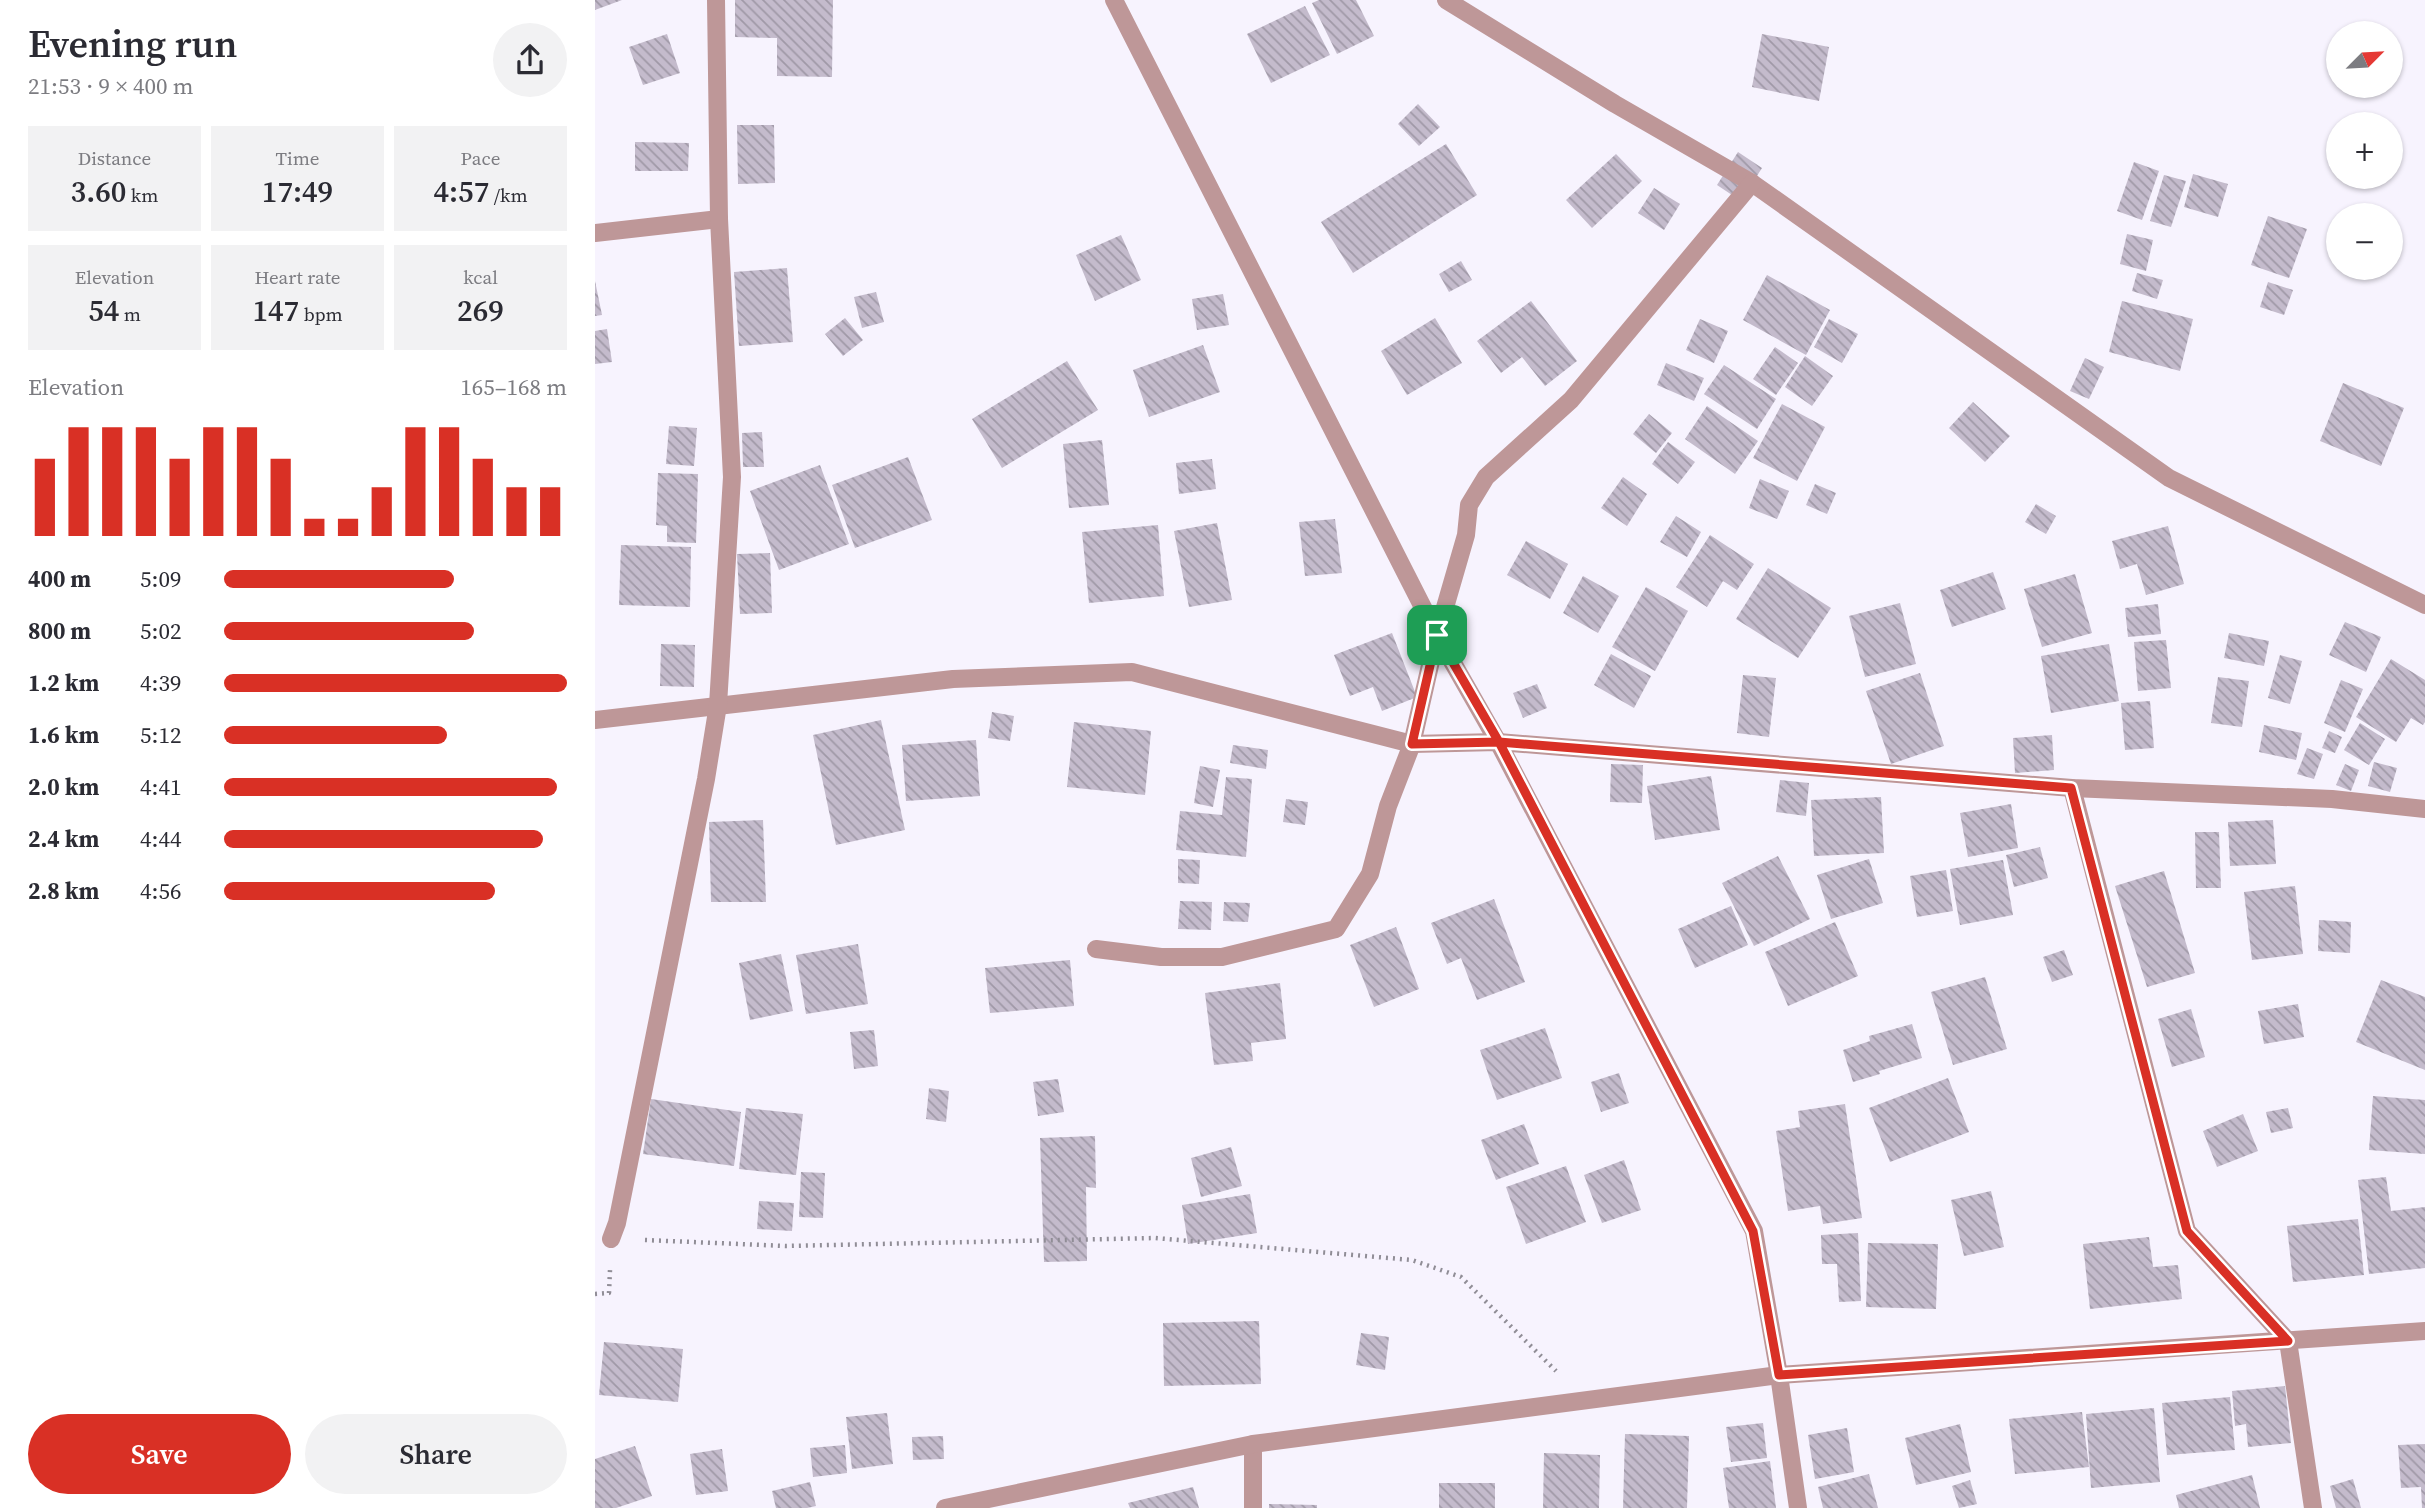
<!DOCTYPE html>
<html lang="en">
<head>
<meta charset="utf-8">
<style>
	:root { --surface:#fff; --page:#f2f2f3; --text:#2b2b33; --muted:#7c7c81; --accent:#d93025 }
	body { margin:0; font-family:"Source Serif 4",serif; background:var(--page); color:var(--text); height:100vh; display:flex; flex-direction:column; font-size:26px; white-space:nowrap }
	* { box-sizing:border-box; margin:0 }
	p { font-size:23px; color:var(--muted) }
	.icon { flex:none; width:38px; height:38px; fill:none; stroke:currentColor; stroke-width:2; stroke-linecap:round; stroke-linejoin:round }
	.map { position:relative; flex:1; overflow:hidden }
	.side { display:flex; flex-direction:column; background:var(--surface); width:595px }
	.side>* { flex:none }
	.needle { width:46px; rotate:66deg }
	.buttons { position:absolute; left:1731px; top:21px; display:grid; gap:14px }
	.buttons a { display:grid; place-items:center; width:77px; height:77px; border-radius:50%; background:var(--surface); box-shadow:0 2px 5px #0004; font-size:35px }
	.pin { position:absolute; display:grid; place-items:center; width:60px; height:60px; color:#fff; margin:-30px; border-radius:14px; box-shadow:0 4px 10px #0006 }
	.round { display:grid; place-items:center; flex:none; width:74px; height:74px; border-radius:37px; background:var(--page) }
	.summary { display:flex; align-items:center; justify-content:space-between; height:119px; padding:0 28px }
	h1 { font-size:38px; font-weight:600; line-height:52px }
	.stats { display:grid; grid-template-columns:repeat(3,1fr); gap:10px; height:119px; padding:7px 28px }
	.stats div { display:grid; align-content:center; border-radius:0px; background:var(--page); text-align:center }
	.stats b { font-size:30px; font-weight:600 }
	.stats small { font-size:19px; font-weight:400 }
	.stats p { font-size:19px }
	.chart { height:196px; padding:14px 28px }
	.chart p { display:flex; justify-content:space-between }
	.chart svg { width:100%; height:126px; margin-top:7px; stroke:var(--accent); stroke-width:6 }
	.button { display:flex; gap:14px; margin-top:auto; padding:14px 28px }
	.button a { flex:1; height:80px; border-radius:42px; background:var(--accent); color:#fff; font-size:28px; font-weight:600; line-height:80px; text-align:center }
	.button a+a { background:var(--page); color:var(--text) }
	ul { padding:0 28px; list-style:none; font-size:23px }
	li { display:grid; grid-template-columns:112px 84px 1fr; align-items:center; height:52px }
	li i { height:18px; border-radius:9px; background:var(--accent) }
	main { display:flex; flex:1; min-height:0 }
	.map>svg:first-child { display:block }
</style>
</head>
<body>
<main>
<section class="side">
<div class="summary"><div><h1>Evening run</h1><p>21:53 · 9 × 400 m</p></div><a class="round"><svg class="icon" aria-label="share" viewBox="0 0 24 24"><path d="M12 15V3M7 8l5-5 5 5M5 13v7h14v-7"/></svg></a></div>
<div class="stats">
<div><p>Distance</p><b>3.60<small> km</small></b></div>
<div><p>Time</p><b>17:49</b></div>
<div><p>Pace</p><b>4:57<small> /km</small></b></div>
</div>
<div class="stats">
<div><p>Elevation</p><b>54<small> m</small></b></div>
<div><p>Heart rate</p><b>147<small> bpm</small></b></div>
<div><p>kcal</p><b>269</b></div>
</div>
<div class="chart"><p><span>Elevation</span>165–168 m</p>
<svg viewBox="0 0 160 44" preserveAspectRatio="none"><path d="M5 44V17M15 44V6M25 44V6M35 44V6M45 44V17M55 44V6M65 44V6M75 44V17M85 44V38M95 44V38M105 44V27M115 44V6M125 44V6M135 44V17M145 44V27M155 44V27"/></svg>
</div>
<ul>
<li><b>400 m</b>5:09<i style="width:67%"></i></li>
<li><b>800 m</b>5:02<i style="width:73%"></i></li>
<li><b>1.2 km</b>4:39<i style="width:100%"></i></li>
<li><b>1.6 km</b>5:12<i style="width:65%"></i></li>
<li><b>2.0 km</b>4:41<i style="width:97%"></i></li>
<li><b>2.4 km</b>4:44<i style="width:93%"></i></li>
<li><b>2.8 km</b>4:56<i style="width:79%"></i></li>
</ul>
<div class="button"><a>Save</a><a>Share</a></div>
</section>
<div class="map">
<svg width="1830" height="1508" viewBox="0 0 1830 1508">
	<defs>
		<pattern id="building-back-hatch" width="6" height="6" patternUnits="userSpaceOnUse" patternTransform="scale(1.75)"><rect width="6" height="6" fill="#c4bbcc"/><path d="M-1 5l2 2M0 0l6 6M5-1l2 2" fill="none" stroke="#a099a7"/></pattern>
	</defs>
	<rect width="100%" height="100%" fill="#f7f3fe"/>
	<g fill="url(#building-back-hatch)">
		<path d="M0,0H27L0,10Z"/>
		<path d="M140,0H238L237,77L182,76V38L140,37Z"/>
		<path d="M724,0H761L779,36L742,54L717,3Z"/>
		<path d="M710,6L735,55L676,83L652,34Z"/>
		<path d="M72,34L85,73L48,85L34,47Z"/>
		<path d="M1167,34L1234,47L1224,101L1157,87Z"/>
		<path d="M823,104L845,127L824,146L803,124Z"/>
		<path d="M142,125H179L180,183L143,184Z"/>
		<path d="M40,142L94,143L93,171H40Z"/>
		<path d="M851,144L882,195L758,273L726,222Z"/>
		<path d="M1143,152L1167,168L1146,201L1122,185Z"/>
		<path d="M1021,154L1047,181L997,228L971,200Z"/>
		<path d="M1539,162L1564,171L1547,220L1522,211Z"/>
		<path d="M1598,174L1633,184L1623,217L1589,207Z"/>
		<path d="M1569,175L1591,181L1576,227L1555,221Z"/>
		<path d="M1059,188L1085,204L1069,230L1043,213Z"/>
		<path d="M1673,216L1712,229L1694,278L1656,265Z"/>
		<path d="M1532,234L1558,240L1551,271L1525,264Z"/>
		<path d="M526,235L546,280L500,301L481,255Z"/>
		<path d="M866,261L877,280L854,292L844,274Z"/>
		<path d="M192,268L198,342L144,346L139,272Z"/>
		<path d="M1542,273L1568,280L1562,299L1537,291Z"/>
		<path d="M1172,275L1235,310L1211,355L1148,320Z"/>
		<path d="M0,281L7,315L0,316Z"/>
		<path d="M1673,282L1698,290L1689,315L1665,307Z"/>
		<path d="M281,292L289,322L267,328L259,297Z"/>
		<path d="M628,294L634,325L602,330L597,299Z"/>
		<path d="M936,301L982,361L950,386L927,357L906,373L882,341Z"/>
		<path d="M1527,301L1598,319L1585,371L1514,352Z"/>
		<path d="M250,318L268,340L248,356L230,334Z"/>
		<path d="M840,318L867,363L812,395L786,351Z"/>
		<path d="M1105,319L1133,331L1119,363L1091,350Z"/>
		<path d="M1234,319L1263,334L1247,363L1219,347Z"/>
		<path d="M12,329L17,362L0,364V331Z"/>
		<path d="M608,345L625,392L554,417L538,370Z"/>
		<path d="M1180,347L1203,363L1181,395L1158,379Z"/>
		<path d="M1210,356L1238,376L1217,406L1190,387Z"/>
		<path d="M1490,358L1509,367L1494,399L1475,391Z"/>
		<path d="M472,361L503,410L407,468L377,419Z"/>
		<path d="M1071,363L1109,378L1099,401L1062,385Z"/>
		<path d="M1129,365L1181,399L1162,429L1109,394Z"/>
		<path d="M1748,383L1809,408L1786,466L1725,441Z"/>
		<path d="M1378,402L1415,436L1390,462L1354,428Z"/>
		<path d="M1187,404L1230,427L1202,481L1158,458Z"/>
		<path d="M1112,406L1163,441L1140,474L1090,439Z"/>
		<path d="M1054,414L1077,433L1061,453L1038,434Z"/>
		<path d="M74,426L102,428L99,466L71,464Z"/>
		<path d="M167,432L169,467H148L147,433Z"/>
		<path d="M507,440L514,505L474,508L468,444Z"/>
		<path d="M1073,442L1100,462L1083,484L1057,464Z"/>
		<path d="M313,457L337,520L260,548L237,485Z"/>
		<path d="M617,459L621,489L584,494L581,463Z"/>
		<path d="M225,465L254,544L184,570L155,491Z"/>
		<path d="M63,473L103,474L101,543L72,542V526L61,525Z"/>
		<path d="M1028,477L1052,494L1032,526L1006,508Z"/>
		<path d="M1165,479L1194,491L1182,519L1154,508Z"/>
		<path d="M1220,484L1241,493L1232,514L1211,505Z"/>
		<path d="M1441,504L1461,516L1451,534L1430,522Z"/>
		<path d="M1081,516L1106,532L1092,557L1065,542Z"/>
		<path d="M740,519L747,573L710,576L704,522Z"/>
		<path d="M622,523L637,600L594,607L579,531Z"/>
		<path d="M563,525L569,596L494,603L487,532Z"/>
		<path d="M1573,526L1589,584L1551,595L1542,564L1525,569L1517,541Z"/>
		<path d="M1115,535L1159,564L1142,590L1128,581L1112,607L1081,587Z"/>
		<path d="M931,541L973,564L955,599L912,575Z"/>
		<path d="M26,545L96,547L95,607L24,605Z"/>
		<path d="M175,553L177,613L145,614L142,554Z"/>
		<path d="M1173,568L1236,608L1203,658L1141,619Z"/>
		<path d="M1398,572L1411,609L1357,627L1345,590Z"/>
		<path d="M1480,574L1497,633L1447,647L1429,589Z"/>
		<path d="M988,576L1024,596L1003,633L968,613Z"/>
		<path d="M1051,587L1093,611L1060,671L1017,647Z"/>
		<path d="M1305,603L1321,664L1270,677L1254,616Z"/>
		<path d="M1563,604L1566,634L1533,637L1530,608Z"/>
		<path d="M1750,622L1786,637L1771,672L1734,655Z"/>
		<path d="M797,633L822,697L787,711L778,687L755,696L739,655Z"/>
		<path d="M1634,633L1674,641L1669,666L1629,658Z"/>
		<path d="M1571,640L1576,688L1543,691L1539,642Z"/>
		<path d="M66,644L100,645L99,687L65,686Z"/>
		<path d="M1514,644L1524,701L1456,713L1446,656Z"/>
		<path d="M1016,654L1056,676L1039,708L999,685Z"/>
		<path d="M1685,655L1707,661L1695,704L1673,698Z"/>
		<path d="M1796,659L1830,680V722L1828,725L1816,718L1801,742L1761,717Z"/>
		<path d="M1325,673L1349,746L1296,764L1271,691Z"/>
		<path d="M1148,675L1181,678L1174,737L1142,733Z"/>
		<path d="M1623,677L1654,681L1647,727L1616,723Z"/>
		<path d="M1746,680L1768,689L1750,732L1729,723Z"/>
		<path d="M942,684L952,708L928,718L918,693Z"/>
		<path d="M1555,701L1559,748L1530,750L1526,703Z"/>
		<path d="M397,712L419,716L415,741L393,738Z"/>
		<path d="M286,720L310,830L241,845L218,735Z"/>
		<path d="M479,722L556,731L550,795L472,787Z"/>
		<path d="M1765,723L1790,739L1774,765L1749,750Z"/>
		<path d="M1669,725L1707,733L1701,760L1664,752Z"/>
		<path d="M1734,731L1747,737L1740,753L1727,748Z"/>
		<path d="M1457,735L1459,770L1420,773L1418,738Z"/>
		<path d="M381,740L385,796L311,801L307,745Z"/>
		<path d="M638,745L673,750L671,769L635,763Z"/>
		<path d="M1712,748L1728,754L1719,779L1702,774Z"/>
		<path d="M1779,762L1802,768L1795,792L1773,786Z"/>
		<path d="M1016,764L1048,765L1047,803L1015,802Z"/>
		<path d="M1750,764L1764,770L1756,791L1741,785Z"/>
		<path d="M605,766L625,770L618,807L599,803Z"/>
		<path d="M1116,776L1125,830L1060,840L1052,786Z"/>
		<path d="M631,777L657,779L651,857L581,850L585,811L627,815Z"/>
		<path d="M1185,780L1214,783L1211,816L1181,812Z"/>
		<path d="M1286,797L1289,853L1219,856L1216,800Z"/>
		<path d="M691,799L713,802L710,825L688,822Z"/>
		<path d="M1416,804L1423,848L1373,857L1365,813Z"/>
		<path d="M168,820L171,902H116L114,822Z"/>
		<path d="M1678,820L1681,864L1635,866L1633,822Z"/>
		<path d="M1600,832H1624L1626,888H1601Z"/>
		<path d="M1445,847L1453,878L1419,887L1411,855Z"/>
		<path d="M1183,856L1215,919L1159,946L1127,883Z"/>
		<path d="M583,859L605,860L604,884L583,883Z"/>
		<path d="M1274,859L1288,903L1236,919L1222,875Z"/>
		<path d="M1408,860L1418,915L1365,925L1355,869Z"/>
		<path d="M1351,870L1358,911L1322,917L1315,876Z"/>
		<path d="M1569,871L1600,973L1552,987L1520,886Z"/>
		<path d="M1700,886L1708,954L1657,960L1649,892Z"/>
		<path d="M899,899L930,982L882,1000L866,958L852,964L836,923Z"/>
		<path d="M585,901L617,902L616,930L583,929Z"/>
		<path d="M629,902L655,903L653,922L628,921Z"/>
		<path d="M1136,906L1153,945L1100,968L1083,929Z"/>
		<path d="M1724,920L1756,922L1755,953L1723,951Z"/>
		<path d="M1240,922L1263,976L1193,1006L1170,952Z"/>
		<path d="M801,927L824,989L779,1007L755,945Z"/>
		<path d="M263,944L273,1004L211,1014L201,955Z"/>
		<path d="M1469,950L1478,975L1457,982L1448,957Z"/>
		<path d="M186,954L198,1011L155,1020L144,963Z"/>
		<path d="M475,960L479,1006L395,1013L390,968Z"/>
		<path d="M1390,977L1412,1049L1358,1065L1336,992Z"/>
		<path d="M1786,980L1830,997V1070L1761,1042Z"/>
		<path d="M685,983L691,1039L656,1043L658,1061L619,1065L610,993Z"/>
		<path d="M1703,1004L1709,1037L1669,1044L1663,1011Z"/>
		<path d="M1596,1009L1610,1057L1577,1067L1563,1019Z"/>
		<path d="M1317,1024L1327,1058L1284,1071L1285,1074L1258,1082L1248,1050L1275,1041L1274,1036Z"/>
		<path d="M950,1028L967,1078L902,1100L885,1050Z"/>
		<path d="M279,1030L283,1066L259,1069L255,1032Z"/>
		<path d="M1024,1073L1034,1103L1006,1112L996,1082Z"/>
		<path d="M1353,1078L1374,1132L1295,1162L1274,1108Z"/>
		<path d="M463,1079L469,1112L443,1116L438,1082Z"/>
		<path d="M334,1088L354,1091L351,1122L331,1119Z"/>
		<path d="M1778,1096L1830,1100V1154L1774,1150Z"/>
		<path d="M56,1099L146,1112L139,1166L48,1154Z"/>
		<path d="M1250,1104L1267,1218L1228,1224L1225,1206L1193,1211L1181,1131L1205,1127L1203,1111Z"/>
		<path d="M151,1108L208,1114L201,1175L144,1169Z"/>
		<path d="M1693,1108L1698,1128L1676,1133L1671,1112Z"/>
		<path d="M1648,1114L1663,1151L1622,1167L1608,1131Z"/>
		<path d="M929,1124L944,1164L901,1180L886,1140Z"/>
		<path d="M500,1136L501,1188L491,1187L492,1261L449,1262L445,1138Z"/>
		<path d="M636,1147L647,1186L606,1197L596,1158Z"/>
		<path d="M1029,1160L1046,1210L1007,1223L989,1175Z"/>
		<path d="M971,1166L991,1222L931,1244L911,1187Z"/>
		<path d="M206,1172L230,1173L228,1218L204,1217Z"/>
		<path d="M1791,1177L1796,1211L1830,1207V1268L1774,1274L1763,1180Z"/>
		<path d="M1396,1191L1409,1247L1369,1256L1356,1200Z"/>
		<path d="M655,1194L662,1233L593,1244L587,1205Z"/>
		<path d="M164,1201L199,1203L197,1231L162,1229Z"/>
		<path d="M1763,1219L1769,1275L1698,1282L1692,1226Z"/>
		<path d="M1263,1233L1266,1301L1244,1302L1242,1264H1227L1226,1235Z"/>
		<path d="M1554,1237L1558,1267L1583,1265L1587,1299L1495,1309L1488,1244Z"/>
		<path d="M1273,1243L1343,1244L1341,1309L1271,1307Z"/>
		<path d="M664,1321L666,1384L569,1386L568,1323Z"/>
		<path d="M766,1333L794,1337L790,1370L761,1365Z"/>
		<path d="M9,1342L88,1349L83,1402L4,1395Z"/>
		<path d="M1690,1386L1696,1443L1653,1447L1651,1424L1640,1426L1637,1391Z"/>
		<path d="M1635,1397L1640,1450L1572,1455L1567,1403Z"/>
		<path d="M1559,1408L1565,1482L1496,1488L1491,1414Z"/>
		<path d="M1487,1412L1494,1467L1420,1474L1414,1419Z"/>
		<path d="M292,1413L298,1464L257,1469L251,1417Z"/>
		<path d="M1168,1423L1172,1458L1136,1462L1131,1427Z"/>
		<path d="M1365,1424L1376,1472L1321,1485L1310,1438Z"/>
		<path d="M1252,1428L1259,1472L1220,1479L1213,1435Z"/>
		<path d="M1030,1434L1094,1436L1092,1508H1028Z"/>
		<path d="M348,1436L349,1459L318,1460L317,1437Z"/>
		<path d="M1830,1444V1508H1827L1826,1487L1806,1488L1803,1445Z"/>
		<path d="M250,1445L252,1473L218,1477L215,1448Z"/>
		<path d="M40,1446L57,1496L21,1508H0V1459Z"/>
		<path d="M127,1449L133,1491L101,1495L95,1454Z"/>
		<path d="M949,1453L1005,1455L1004,1508H948Z"/>
		<path d="M1175,1461L1181,1508H1134L1128,1468Z"/>
		<path d="M1274,1474L1283,1508H1228L1223,1487Z"/>
		<path d="M1657,1475L1665,1508H1584L1581,1495Z"/>
		<path d="M1758,1479L1766,1508H1741L1735,1486Z"/>
		<path d="M1375,1480L1382,1504L1364,1508L1357,1486Z"/>
		<path d="M215,1482L221,1506L212,1508H181L177,1491Z"/>
		<rect x="844" y="1483" width="56" height="25"/>
		<path d="M598,1487L604,1508H535L533,1503Z"/>
		<path d="M674,1504L722,1505V1508H674Z"/>
	</g>
	<g fill="none" stroke-linecap="round" stroke-linejoin="round">
		<g stroke="#908d96" stroke-width="4.5" stroke-dasharray="2 5" stroke-linecap="butt">
			<path d="M50,1240L191,1246L560,1238L817,1260L866,1277L961,1371"/>
			<path d="M0,1294L14,1293L15,1270"/>
		</g>
		<g stroke="#be9798" stroke-width="18">
			<path d="M519,0L842,635L903,742L1159,1231L1184,1375L1203,1508"/>
			<path d="M851,0L1020,104L1157,183L1574,478L1830,605"/>
			<path d="M0,233L124,219"/>
			<path d="M0,720L358,679L537,672L817,744L903,742L1477,788L1737,799L1830,809"/>
			<path d="M1477,788L1592,1231L1693,1341L1718,1508"/>
			<path d="M501,949L566,957H627L741,929L775,874L793,806L817,744L842,635L871,535L874,505L891,477L976,400L1157,183"/>
			<path d="M16,1239L22,1223L111,779L123,705L137,477L124,219L121,0"/>
			<path d="M658,1444V1508"/>
			<path d="M350,1508L658,1444L1184,1375L1830,1331"/>
		</g>
	</g>
	<g fill="none" stroke-linecap="round" stroke-linejoin="round">
		<defs>
			<path id="route" d="M842,635L817,744L904,742L1158,1231L1184,1375L1693,1341L1592,1231L1476,788L904,742L842,635"/>
		</defs>
		<use href="#route" stroke="#fff" stroke-width="14"/>
		<use href="#route" stroke="#d93025" stroke-width="9"/>
	</g>
</svg>
<div class="buttons">
<a><svg class="needle" viewBox="-14 -14 28 28"><path d="M0-13l5 13h-10z" fill="#e53935"/><path d="M0 13l5-13h-10z" fill="#7c7c81"/></svg></a>
<a>+</a>
<a>−</a>
</div>
<div class="pin" style="left:842px;top:635px;background:#1e9e55"><svg class="icon" aria-label="arrive" viewBox="0 0 24 24"><path d="M6 21V4h12l-3 4 3 4H6"/></svg></div>
</div>
</main>
</body>
</html>
